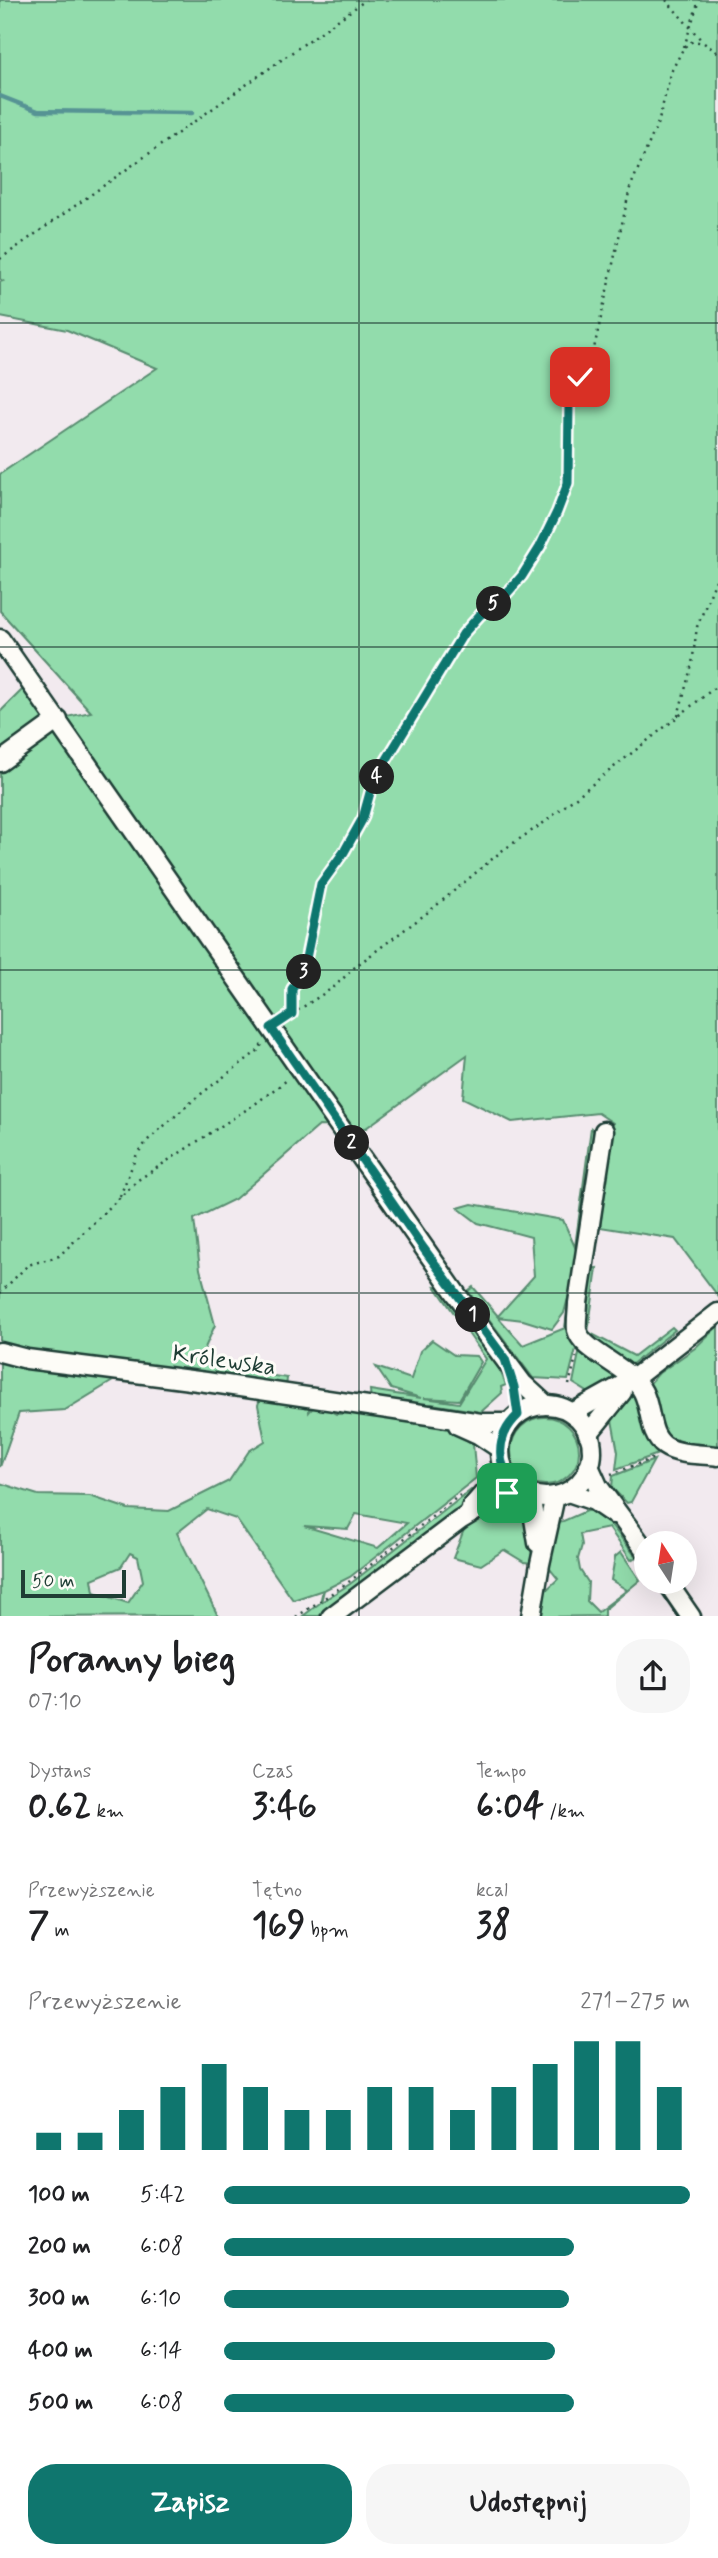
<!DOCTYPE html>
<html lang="pl">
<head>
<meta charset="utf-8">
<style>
	:root { --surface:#fff; --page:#f6f6f6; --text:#202124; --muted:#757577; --accent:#0f766e }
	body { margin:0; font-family:Mynerve,sans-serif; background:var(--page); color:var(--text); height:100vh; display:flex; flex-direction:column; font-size:26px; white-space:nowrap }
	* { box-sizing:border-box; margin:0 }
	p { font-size:23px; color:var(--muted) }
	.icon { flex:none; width:38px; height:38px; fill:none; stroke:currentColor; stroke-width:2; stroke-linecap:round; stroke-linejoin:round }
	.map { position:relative; height:1616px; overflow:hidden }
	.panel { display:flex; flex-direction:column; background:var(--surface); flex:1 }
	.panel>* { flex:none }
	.needle { width:46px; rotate:348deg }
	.tools { position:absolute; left:634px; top:1531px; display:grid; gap:14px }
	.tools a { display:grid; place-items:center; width:63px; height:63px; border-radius:50%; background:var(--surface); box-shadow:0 7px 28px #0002; font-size:35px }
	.scale { position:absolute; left:21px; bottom:18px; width:105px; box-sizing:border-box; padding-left:7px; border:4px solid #1f3d34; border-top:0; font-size:19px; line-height:24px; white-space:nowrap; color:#1f3d34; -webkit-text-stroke:5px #fdfcf7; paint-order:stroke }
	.pin { position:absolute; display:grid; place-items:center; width:60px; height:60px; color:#fff; margin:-30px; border-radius:14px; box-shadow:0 4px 10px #0006 }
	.km { position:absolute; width:35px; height:35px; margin:-18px; border-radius:50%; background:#222; color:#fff; font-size:19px; line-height:35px; text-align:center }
	.round { display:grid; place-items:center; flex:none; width:74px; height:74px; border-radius:28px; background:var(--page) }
	.summary { display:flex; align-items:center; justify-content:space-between; height:119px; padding:0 28px }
	h1 { font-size:38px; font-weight:700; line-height:52px }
	.figures { display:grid; grid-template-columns:repeat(3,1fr); gap:10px; height:119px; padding:7px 28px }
	.figures div { display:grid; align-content:center }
	.figures b { font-size:35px; font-weight:700 }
	.figures small { font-size:19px; font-weight:400 }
	.figures p { font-size:19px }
	.chart { height:196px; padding:14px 28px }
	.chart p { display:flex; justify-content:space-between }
	.chart svg { width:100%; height:126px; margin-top:7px; stroke:var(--accent); stroke-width:6 }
	.cta { display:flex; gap:14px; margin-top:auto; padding:14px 28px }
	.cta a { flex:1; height:80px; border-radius:28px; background:var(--accent); color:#fff; font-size:28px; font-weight:700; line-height:80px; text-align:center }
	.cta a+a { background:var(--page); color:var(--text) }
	ul { padding:0 28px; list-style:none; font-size:23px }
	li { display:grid; grid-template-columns:112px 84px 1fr; align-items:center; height:52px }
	li i { height:18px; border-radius:9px; background:var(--accent) }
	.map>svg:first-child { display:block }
</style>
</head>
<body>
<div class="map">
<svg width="718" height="1617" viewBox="0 0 718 1617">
	<rect width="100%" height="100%" fill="#f2eaef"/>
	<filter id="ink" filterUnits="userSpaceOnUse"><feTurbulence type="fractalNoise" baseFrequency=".0143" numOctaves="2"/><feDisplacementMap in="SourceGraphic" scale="14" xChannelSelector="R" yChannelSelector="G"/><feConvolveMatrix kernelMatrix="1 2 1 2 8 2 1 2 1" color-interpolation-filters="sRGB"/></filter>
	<g filter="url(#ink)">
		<g fill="#92dcac" stroke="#588c70" stroke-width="2" fill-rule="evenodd">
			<path d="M0,0H718V1296L675,1239L600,1227L613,1123L598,1113L512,1122L463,1098L467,1055L366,1128L319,1126L235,1199L194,1219L200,1269L215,1325L198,1364L287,1378L286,1388L146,1369L141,1364L65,1410L19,1413L0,1467V712L23,689L67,717L91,712L0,611V474L157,368L67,330L0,317V282L3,281L0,279Z"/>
			<path d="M591,1128L597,1134L577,1345L568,1380L533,1378L468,1291L473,1287L498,1316L534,1276L531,1237L478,1223L458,1208L472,1204L563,1220L575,1247ZM570,1291L565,1328L523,1345L498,1317L523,1320L552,1329L564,1313Z"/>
			<path d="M597,1268L588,1332L634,1356L672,1327L675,1330L631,1365C620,1358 606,1353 596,1345C574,1328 586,1293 589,1269Z"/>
			<path d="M435,1286L443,1287C466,1319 493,1348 506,1385L501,1387L502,1393L481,1412L432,1404L416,1407L371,1402L370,1390L421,1398L391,1389L376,1367L411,1379L420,1351L432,1340L454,1355L477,1356L481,1362L459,1400L424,1398L459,1403L486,1359Z"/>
			<path d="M718,1326V1449L672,1442L660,1427L650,1383L659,1373L695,1348Z"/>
			<path d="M580,1348L617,1376L589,1393L573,1383Z"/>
			<path d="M262,1393L309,1401V1412L317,1403L336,1414L362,1413L438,1424L470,1436L468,1441L473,1444L476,1478L350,1577L324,1590L321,1602L350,1584L471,1490H479L444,1522L319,1616H303L320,1603L323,1590L293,1600L236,1519L207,1509L177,1533L218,1616L0,1617V1483L38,1495L90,1496L128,1509L169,1511L229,1481L249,1451L265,1441L258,1405ZM356,1514L407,1523L378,1548L304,1526L348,1529ZM130,1553L138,1557L143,1581L128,1603L94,1592L92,1579L121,1567Z"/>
			<path d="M633,1395L637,1398L647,1438L661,1453L616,1469L618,1452L612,1420L615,1416L612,1412L628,1396Z"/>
			<circle cx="545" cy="1451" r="34"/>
			<path d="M654,1460L631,1502L627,1503L612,1488L613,1476Z"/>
			<path d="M502,1508L524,1520L526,1525H530L532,1563L524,1562L504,1550L481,1565L453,1558L465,1527Z"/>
			<path d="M586,1511H590L612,1526L636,1557L631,1560L609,1528L580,1534L582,1545L578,1559L580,1570L588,1582L587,1601L598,1612L627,1590L611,1580L615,1557L621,1552L640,1580L604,1610V1616L540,1617L542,1594L558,1579L550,1569L549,1574V1567L547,1564L556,1526L563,1521Z"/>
		</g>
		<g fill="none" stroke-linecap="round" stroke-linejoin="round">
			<path stroke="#579394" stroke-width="4.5" d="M0,96L38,111L192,113"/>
			<defs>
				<g id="minor">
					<path d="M0,639L457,1295L523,1384L546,1405"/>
					<path d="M0,762L58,720"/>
					<path d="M604,1131L578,1303C578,1311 576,1321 577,1330C582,1352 630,1366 643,1392C652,1409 648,1434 665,1446C678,1455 702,1454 718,1456"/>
					<path d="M0,1352L27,1359L206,1382L442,1417L481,1423H509"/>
					<circle cx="546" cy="1451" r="46"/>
					<path d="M572,1413L633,1379L718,1313"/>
					<path d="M458,1425L478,1434L499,1448"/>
					<path d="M588,1434L622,1392"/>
					<path d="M589,1466L598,1486L646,1551"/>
					<path d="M568,1492L594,1501L613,1514"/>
					<path d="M530,1494L538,1543"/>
					<path d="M471,1508L496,1479L503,1467"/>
					<path d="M667,1582L691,1617"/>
					<path d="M331,1617L460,1520L495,1499L520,1489"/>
					<path d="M531,1617L540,1564L555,1496"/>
				</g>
			</defs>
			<use href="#minor" stroke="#1f3d34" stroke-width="23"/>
			<g stroke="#1f3d34" stroke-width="2.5" stroke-dasharray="2 5" stroke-linecap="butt">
				<path d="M666,0L703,42"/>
				<path d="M684,47L699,0"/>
				<path d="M0,259L366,0"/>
				<path d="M678,716L692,664L697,627L718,575"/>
				<path d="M292,1014L334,987L356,966L431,910L503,850L542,824L718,685"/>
				<path d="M284,1020L292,1014V989L303,973L321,885L344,852L363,818L371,789L384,764L463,634L480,615L501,599L522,576L540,547L557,512L568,483L569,404L593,353L630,188L659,120L671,72L684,47L693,41L704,43L718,53"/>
				<path d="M120,1196L137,1154L148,1140L197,1097L259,1050L263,1042"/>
				<path d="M0,1293L28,1265L59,1256L138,1180L255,1104L287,1080"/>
				<path d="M569,1385L576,1357"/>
				<path d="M611,1474L654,1458"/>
				<path d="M296,1617L350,1581L460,1495"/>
			</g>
			<use href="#minor" stroke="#fdfcf7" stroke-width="18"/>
		</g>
	</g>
	<g fill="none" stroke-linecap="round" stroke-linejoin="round" filter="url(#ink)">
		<defs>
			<path id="route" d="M507,1493L520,1489C494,1468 495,1437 518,1415L514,1387L505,1359L424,1249L271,1028L292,1014V989L303,973L321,884L344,852L363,818L371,789L384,764L463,634L480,615L501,600L522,576L540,547L557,512L568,483L569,404L580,377"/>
		</defs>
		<use href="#route" stroke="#fff" stroke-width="14"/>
		<use href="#route" stroke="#0f766e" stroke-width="9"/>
	</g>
	<path fill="none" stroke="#1f3d34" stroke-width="2" stroke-opacity="0.55" d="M359,0V1617M0,323H718M0,647H718M0,970H718M0,1293H718"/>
	<g text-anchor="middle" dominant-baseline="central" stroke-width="6" stroke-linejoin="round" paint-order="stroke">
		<g font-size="24" fill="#1f3d34" stroke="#fdfcf7">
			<text transform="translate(224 1361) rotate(8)">Królewska</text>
		</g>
	</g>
</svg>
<div class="tools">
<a><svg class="needle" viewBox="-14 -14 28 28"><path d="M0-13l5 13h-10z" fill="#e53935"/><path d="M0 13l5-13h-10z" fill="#757577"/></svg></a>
</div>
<div class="scale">50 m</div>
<div class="pin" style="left:507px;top:1493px;background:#1e9e55"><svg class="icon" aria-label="arrive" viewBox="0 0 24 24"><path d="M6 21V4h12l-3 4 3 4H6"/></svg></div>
<div class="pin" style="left:580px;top:377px;background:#d93025"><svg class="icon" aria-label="check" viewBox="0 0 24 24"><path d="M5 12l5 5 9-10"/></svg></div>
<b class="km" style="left:473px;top:1315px">1</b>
<b class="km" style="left:352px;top:1143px">2</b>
<b class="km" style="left:304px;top:972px">3</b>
<b class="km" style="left:377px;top:777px">4</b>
<b class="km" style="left:494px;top:604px">5</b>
</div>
<section class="panel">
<div class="summary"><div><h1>Poranny bieg</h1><p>07:10</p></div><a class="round"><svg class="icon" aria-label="share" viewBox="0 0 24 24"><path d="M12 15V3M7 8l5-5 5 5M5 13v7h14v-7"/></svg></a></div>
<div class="figures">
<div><p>Dystans</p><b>0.62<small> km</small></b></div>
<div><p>Czas</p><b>3:46</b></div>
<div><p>Tempo</p><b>6:04<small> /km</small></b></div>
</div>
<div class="figures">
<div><p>Przewyższenie</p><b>7<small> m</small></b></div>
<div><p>Tętno</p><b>169<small> bpm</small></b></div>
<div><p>kcal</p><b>38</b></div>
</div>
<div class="chart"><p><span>Przewyższenie</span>271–275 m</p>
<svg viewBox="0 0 160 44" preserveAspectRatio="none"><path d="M5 44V38M15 44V38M25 44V30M35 44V22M45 44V14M55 44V22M65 44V30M75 44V30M85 44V22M95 44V22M105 44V30M115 44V22M125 44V14M135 44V6M145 44V6M155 44V22"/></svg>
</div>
<ul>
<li><b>100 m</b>5:42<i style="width:100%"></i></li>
<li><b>200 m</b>6:08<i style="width:75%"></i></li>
<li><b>300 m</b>6:10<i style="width:74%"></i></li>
<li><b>400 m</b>6:14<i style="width:71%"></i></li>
<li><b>500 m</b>6:08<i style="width:75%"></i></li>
</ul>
<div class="cta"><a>Zapisz</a><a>Udostępnij</a></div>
</section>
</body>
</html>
